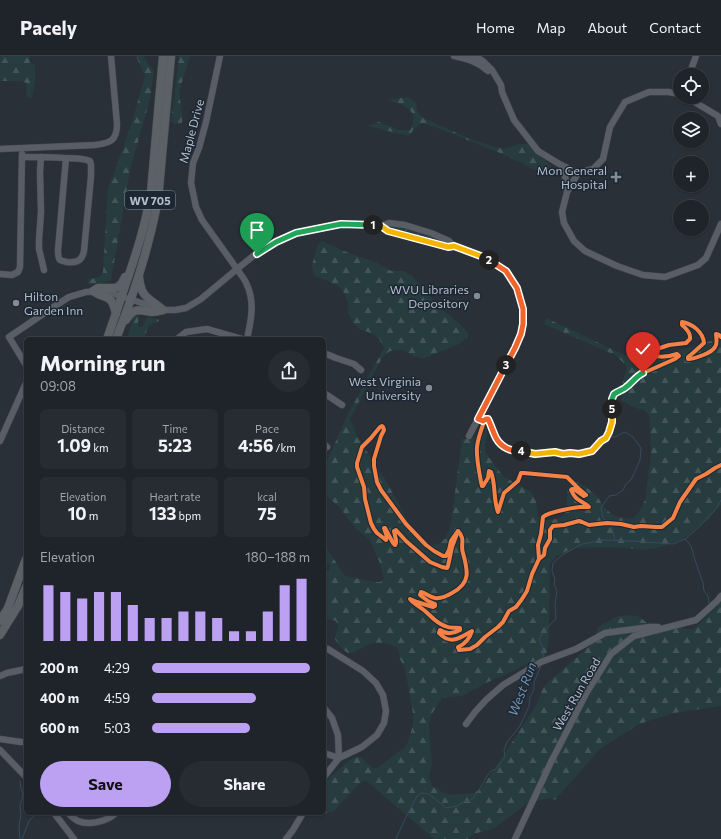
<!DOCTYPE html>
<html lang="en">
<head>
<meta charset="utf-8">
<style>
	:root { --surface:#1f242a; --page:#272c32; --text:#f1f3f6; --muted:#a1a4a8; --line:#3c4147; --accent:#bca0f2 }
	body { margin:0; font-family:Commissioner,sans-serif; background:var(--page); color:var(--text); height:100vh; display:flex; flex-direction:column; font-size:15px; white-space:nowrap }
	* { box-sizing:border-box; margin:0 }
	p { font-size:13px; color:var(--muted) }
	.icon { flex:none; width:22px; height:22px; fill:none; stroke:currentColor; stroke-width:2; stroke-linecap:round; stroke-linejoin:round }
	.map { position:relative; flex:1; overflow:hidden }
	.sheet { position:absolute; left:24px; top:281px; width:302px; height:478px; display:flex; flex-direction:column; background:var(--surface); border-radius:6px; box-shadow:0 1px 3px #0004,0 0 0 1px var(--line) }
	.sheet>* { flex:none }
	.controls { position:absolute; left:673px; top:12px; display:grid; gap:8px }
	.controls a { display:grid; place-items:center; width:36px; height:36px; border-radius:50%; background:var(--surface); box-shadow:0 1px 3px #0004,0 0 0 1px var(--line); font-size:20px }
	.pin { position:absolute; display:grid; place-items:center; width:34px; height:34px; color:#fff; margin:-41px -17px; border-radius:50% 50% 50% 0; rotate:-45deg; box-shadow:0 0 4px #0007 }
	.pin .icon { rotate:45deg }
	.km { position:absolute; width:20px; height:20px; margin:-10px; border-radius:50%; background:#222; color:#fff; font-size:11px; line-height:20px; text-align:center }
	.round { display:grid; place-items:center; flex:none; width:42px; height:42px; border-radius:21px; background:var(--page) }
	.summary { display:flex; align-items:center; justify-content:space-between; height:68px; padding:0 16px }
	h1 { font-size:22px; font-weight:700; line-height:30px }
	.metrics { display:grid; grid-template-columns:repeat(3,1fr); gap:6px; height:68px; padding:4px 16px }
	.metrics div { display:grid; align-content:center; border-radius:6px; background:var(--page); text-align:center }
	.metrics b { font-size:17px; font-weight:700 }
	.metrics small { font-size:11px; font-weight:400 }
	.metrics p { font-size:11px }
	.chart { height:112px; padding:8px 16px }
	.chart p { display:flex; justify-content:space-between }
	.chart svg { width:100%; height:72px; margin-top:4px; stroke:var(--accent); stroke-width:6 }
	.cta { display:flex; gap:8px; margin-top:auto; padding:8px 16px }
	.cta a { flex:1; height:46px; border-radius:24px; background:var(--accent); color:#111; font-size:16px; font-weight:700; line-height:46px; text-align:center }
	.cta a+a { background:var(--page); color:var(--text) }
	ul { padding:0 16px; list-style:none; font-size:13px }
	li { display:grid; grid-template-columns:64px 48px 1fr; align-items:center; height:30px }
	li i { height:10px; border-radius:5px; background:var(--accent) }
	header { display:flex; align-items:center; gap:24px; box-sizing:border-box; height:56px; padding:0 20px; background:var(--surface); border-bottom:1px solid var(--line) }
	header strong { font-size:19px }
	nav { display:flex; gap:22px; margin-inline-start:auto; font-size:14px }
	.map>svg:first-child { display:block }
</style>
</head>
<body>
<header>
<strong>Pacely</strong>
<nav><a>Home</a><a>Map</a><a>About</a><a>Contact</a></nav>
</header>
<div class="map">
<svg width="721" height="783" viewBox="0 0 721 783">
	<defs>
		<pattern id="grass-dots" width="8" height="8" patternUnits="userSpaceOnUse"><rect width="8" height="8" fill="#263c3e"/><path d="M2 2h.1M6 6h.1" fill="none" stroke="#435659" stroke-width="1.8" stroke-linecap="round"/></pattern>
		<pattern id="forest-firs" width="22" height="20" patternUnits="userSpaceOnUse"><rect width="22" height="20" fill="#263c3e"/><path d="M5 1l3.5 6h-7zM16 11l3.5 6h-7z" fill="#435659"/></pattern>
	</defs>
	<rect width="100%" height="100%" fill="#293038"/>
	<path fill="url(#grass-dots)" d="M388,170C409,169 430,180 449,187L448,189L395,174L387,172Z"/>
	<g fill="url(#forest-firs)">
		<path d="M0,0H30V7L35,9V25L32,42L27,41L26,27L22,25H0Z"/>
		<path d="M136,0H144L145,4L154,15L150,43L130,114L111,224L98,229L88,228V224L101,220L103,216L108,133L131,70L145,20Z"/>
		<path d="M179,0H190L179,36L182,57V67L175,68L171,65Z"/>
		<path d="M408,41L416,46L417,55L423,62L475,85L503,93L519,88H527L551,110L548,120L500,97L435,71L421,67L414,73L409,80L367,70L379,66L400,74H410C411,71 413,68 413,65C416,51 397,47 388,44Z"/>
		<path d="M322,185L341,194L377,207L391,215H404L412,220L439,251L459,267L469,278L467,282L459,288L425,302L415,301L402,294L390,295L382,302L350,363L358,382L385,423L408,465L416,477L427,489L438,488L446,482L451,467L462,383C476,383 475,383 482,371L487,372L485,396L503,420L531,436L536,445L538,460L542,464C549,464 560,464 565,457C569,450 563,424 577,426C581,427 584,430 587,432C591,435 595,437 597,440C599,442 600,446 602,448C612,461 619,463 634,462L641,453L645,444L651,398L650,370L649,359L645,355L630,350L622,344L621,333L627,310L615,299L544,268L546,262L637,305H642L650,299L673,296L714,284L721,281V449L708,463L684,482L665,490L644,494L613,491L574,492L556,500L550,508L549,582L546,600L488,626L462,640L442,642L431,659L429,669L432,710L429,719L432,730L442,736L452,739L474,737L482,732L535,651L544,630L594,586L598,571L616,561L627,559L638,560L646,566L693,574L721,546V650L674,657L639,668L600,693L555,744L550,742L528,747L493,773L473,778L468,783H434L368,726L363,725L359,728L334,755L325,758L322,757H324V729L330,721L351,703L356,701H361L372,712H377L405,691L408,686L413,669V657L405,613L400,603L398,592C390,588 379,585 370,588C351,596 351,606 335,583L338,569L336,565L326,562L324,561V515H329L330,510L324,502V488L345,520L375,526H380L384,523L380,507L369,483L356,473L340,452L328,441L324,433V412L347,360L384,292L379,282L371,277L361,274L353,267L349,258L347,243L342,233L328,225L314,220L312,209L318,188Z"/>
		<path d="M140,257L138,266L139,271H142L147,261L158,263L159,265L148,270L144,283H127L134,261Z"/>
	</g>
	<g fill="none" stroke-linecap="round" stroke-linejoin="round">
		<g stroke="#354a61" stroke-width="1">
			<path d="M607,380L615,381L625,376L633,381L641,392L640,404L631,424L626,428L623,434L616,439L609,440L601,452L603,462L611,469L615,484"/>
			<path d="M685,483L691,490L695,504L703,527L704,535L708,540L709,547"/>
			<path d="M543,603V593L539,583L544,575L556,563L555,549L557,535L554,528L555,523L552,515L553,507L562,499L582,488L602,484L631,485L673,488L685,483L699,471L716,453L721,444"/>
			<path d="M20,725L21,733L22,735L23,739L20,750L21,759L19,770L20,783"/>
			<path d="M22,783L29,765L37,757"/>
			<path d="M396,783L405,763L417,740L421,737L429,738L446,752L457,750L465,745H470C475,740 478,735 482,729C486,723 488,715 496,713L505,701L504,694L507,686L520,670L525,659L529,650L530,641L534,634V626L541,610"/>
		</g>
		<defs>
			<g id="minor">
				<path d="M454,0C468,3 477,5 488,15"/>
				<path d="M471,0L478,2L483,5L492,14L501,29L502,36L514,64L538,95L561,109L578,117"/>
				<path d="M692,11L696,0"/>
				<path d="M680,38L668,36H649L625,46L610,71L603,103L593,113L578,117L567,136L562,156L564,167L574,185L585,195L617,210L643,219L665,221L698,209L706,202L721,168"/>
				<path d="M686,41L718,60L721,68"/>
				<path d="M0,93L95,89C110,87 117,85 117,68L111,0"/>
				<path d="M22,101C36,101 50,101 64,102C73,102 82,102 90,105L91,109V120L84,195C82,205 77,207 66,206C65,205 61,205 60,204C58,202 58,196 58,194L66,102"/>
				<path d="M41,101L40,116L41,156L39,184V193L44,214"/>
				<path d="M561,109L567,127V135"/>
				<path d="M381,170L388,175L448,191L454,190"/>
				<path d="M0,218L12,219L18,216L20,211L22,98"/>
				<path d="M177,283L186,276L207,273L242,283"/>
				<path d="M247,283C251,265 255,246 247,229C245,223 240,218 237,213L257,197L276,186L296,177L341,168L381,170L389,167L405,169L431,177L449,185L454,190L486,202L507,215L517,232L523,253V268L521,278L515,292L469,380"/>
				<path d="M324,297L336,302L354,308L361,314"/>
				<path d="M26,309L9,281L55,250L69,241L86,236L105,235L163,254H175L186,252L201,243L237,213L202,164L196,151L191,127L193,107L199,92L206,66L220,0"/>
				<path d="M324,337L342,349"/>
				<path d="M0,385L26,327"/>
				<path d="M324,388L327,391"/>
				<path d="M0,620L7,617L26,613"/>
				<path d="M324,652L332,662L338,679L339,702L324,721"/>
				<path d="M466,668L475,656L486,644L503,629L541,606L576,593L605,577L650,571H658"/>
				<path d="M0,683L21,686H26"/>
				<path d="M0,694L26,721"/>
				<path d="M324,697L339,702L362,691L377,679L384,667L386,655L383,639L376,627L363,615L328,593"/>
				<path d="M54,757L74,783"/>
				<path d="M68,757C71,760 74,763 78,765C89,770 108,765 116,757"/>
				<path d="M286,783L293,774L303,757"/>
				<path d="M515,783L551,706L587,636L611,598L634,580L696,564L717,545L721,540"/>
			</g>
			<g id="major">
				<path d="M139,221C141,242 148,241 163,254"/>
				<path d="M116,258C111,236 107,245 93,235L98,232H114L118,231L122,227L125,221"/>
				<path d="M126,264C134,251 139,254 152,256C156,256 159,255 163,254"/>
				<path d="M107,283C112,269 117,254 122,239C134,204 145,173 151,136L163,0"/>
				<path d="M116,283C134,238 149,191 158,144L171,0"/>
				<path d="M0,565L8,552L26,503"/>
				<path d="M0,579L18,550L26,531"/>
			</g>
		</defs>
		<use href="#minor" stroke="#474c53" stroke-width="7"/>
		<use href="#major" stroke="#474d55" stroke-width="9"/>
		<use href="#minor" stroke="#595e66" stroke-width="6"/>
		<use href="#major" stroke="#5c6167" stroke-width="8"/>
		<defs>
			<g id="cycleway">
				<path d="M483,365L486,363H488L497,383L503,389L511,394L517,395H523L535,398L555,396L563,398L570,397L579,398L589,397L595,393L601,385L606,382L609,377L612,366V343L614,338L626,331L641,318L675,303L679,300L677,298C668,301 653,303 647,295L654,294L669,289L686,287L690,283C691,277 687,273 682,269V266C693,268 703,276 704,287L693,297L688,301V303C694,303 712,297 715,291C718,287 716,282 716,278L719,279L721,281"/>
				<path d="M382,370L383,371L384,374L381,380L374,403V410L377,426L381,434L406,468L426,489L434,495L443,500H446L449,494L451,485L458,475L452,491L448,510L447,512L442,511L430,506L406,485L396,474L394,475L396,484V487L395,489L393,487L385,472H384L387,481L386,484L377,477L374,473L371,467L365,443L364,431L357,411V407L362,391L371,382L380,371Z"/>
				<path d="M458,475C466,483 460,489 463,497C468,515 471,527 452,537C447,540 441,543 435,542C429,541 426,537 421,536L420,539L428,545L435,548V550L433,551L417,546L410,543C414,548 420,551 425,555C432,561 436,567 445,570C451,573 455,571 460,572V574C453,578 447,579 440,574L439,577C451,590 461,581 472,575C470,582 465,588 458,591L459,594L470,593L477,589L485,581L498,571L503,566L509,555L516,551L522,543L527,535L532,518L539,503L538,489L541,478L543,461C549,456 571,452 580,451C583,451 586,451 589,451C581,443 577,447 571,434L572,433H574L584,440L586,439L579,433L567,421L524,417H521L518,425L504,437L498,456C493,443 496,429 491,416L489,415L488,422L483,430H482L481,426C479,414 476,402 477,391C478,382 481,374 484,366L483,365L478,363"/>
				<path d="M539,503L544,499L545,492L550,483V474L553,470L564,469L579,465L582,466L589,469L607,467L621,468L634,471L641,470L656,471H662L673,462L680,446L696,423L706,418L715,412L721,409"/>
			</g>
		</defs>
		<use href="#cycleway" stroke="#1c2733" stroke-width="6"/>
		<use href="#cycleway" stroke="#f48246" stroke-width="4"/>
	</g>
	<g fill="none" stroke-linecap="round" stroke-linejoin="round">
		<defs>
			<path id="split-1" d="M257,198L276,186L296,177L341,168L373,169"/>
			<path id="split-2" d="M373,169L381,170L388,175L448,191L454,190L486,202L489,204"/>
			<path id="split-3" d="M489,204L506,215L517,232L523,253V268L521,278L515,292L506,309"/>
			<path id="split-4" d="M506,309L478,363L483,365L486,363H488C491,369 493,376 496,382C501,391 511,396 521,395"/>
			<path id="split-5" d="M521,395L535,398L555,396L563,398L570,397L579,398L592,395L601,385L606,382L609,376L612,366V353"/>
			<path id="split-6" d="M612,353V343L614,338C617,336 622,334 625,332C632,327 636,320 643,317"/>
		</defs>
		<use href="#split-1" stroke="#fff" stroke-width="8"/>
		<use href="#split-2" stroke="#fff" stroke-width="8"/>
		<use href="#split-3" stroke="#fff" stroke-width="8"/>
		<use href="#split-4" stroke="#fff" stroke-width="8"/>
		<use href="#split-5" stroke="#fff" stroke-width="8"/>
		<use href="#split-6" stroke="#fff" stroke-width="8"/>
		<use href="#split-1" stroke="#22a559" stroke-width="5"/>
		<use href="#split-2" stroke="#f5b400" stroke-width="5"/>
		<use href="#split-3" stroke="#f0652b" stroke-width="5"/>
		<use href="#split-4" stroke="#f0652b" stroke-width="5"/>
		<use href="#split-5" stroke="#f5b400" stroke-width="5"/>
		<use href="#split-6" stroke="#22a559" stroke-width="5"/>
	</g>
	<g fill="#838c96" stroke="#1c2733" stroke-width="1.5">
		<path d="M614 115h4v4h4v4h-4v4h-4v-4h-4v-4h4z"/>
		<circle cx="477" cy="240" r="4"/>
		<circle cx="16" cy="247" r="4"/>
		<circle cx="429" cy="332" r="4"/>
	</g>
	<g text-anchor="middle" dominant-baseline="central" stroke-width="3" stroke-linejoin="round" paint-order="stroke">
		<rect fill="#1c2733" stroke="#86909c" stroke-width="1" x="125" y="135" width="50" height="18" rx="3"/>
		<g font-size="11" font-weight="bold" fill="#b3bdc9">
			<text x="150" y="144">WV 705</text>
		</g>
		<g font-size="12" fill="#b3bdc9" stroke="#1c2733">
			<text transform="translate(191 75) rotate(-75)">Maple Drive</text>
			<text transform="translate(576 638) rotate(-60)">West Run Road</text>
		</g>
		<g font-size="12" fill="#b3bdc9" stroke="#1c2733" text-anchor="end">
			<text x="607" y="114">Mon General<tspan x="607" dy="14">Hospital</tspan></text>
			<text x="469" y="233">WVU Libraries<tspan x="469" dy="14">Depository</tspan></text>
			<text x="24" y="240" text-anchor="start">Hilton<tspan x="24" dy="14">Garden Inn</tspan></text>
			<text x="421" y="325">West Virginia<tspan x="421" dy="14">University</tspan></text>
		</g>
		<g font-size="13" font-style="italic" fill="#7290ad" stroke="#1c2733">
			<text transform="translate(522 633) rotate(-69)">West Run</text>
		</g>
	</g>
</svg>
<div class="controls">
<a><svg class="icon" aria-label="locate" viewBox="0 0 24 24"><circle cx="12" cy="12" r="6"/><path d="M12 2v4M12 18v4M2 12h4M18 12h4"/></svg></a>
<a><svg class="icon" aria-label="layers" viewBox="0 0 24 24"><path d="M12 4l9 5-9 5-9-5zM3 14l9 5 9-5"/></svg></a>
<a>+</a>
<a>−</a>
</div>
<div class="pin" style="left:257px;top:198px;background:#1e9e55"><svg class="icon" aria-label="arrive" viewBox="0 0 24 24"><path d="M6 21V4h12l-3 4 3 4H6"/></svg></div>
<div class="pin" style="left:643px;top:317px;background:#d93025"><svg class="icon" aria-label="check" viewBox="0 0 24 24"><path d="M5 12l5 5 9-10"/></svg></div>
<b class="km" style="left:373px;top:169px">1</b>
<b class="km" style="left:489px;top:204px">2</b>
<b class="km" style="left:506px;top:309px">3</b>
<b class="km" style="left:521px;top:395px">4</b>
<b class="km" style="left:612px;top:353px">5</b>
<section class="sheet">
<div class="summary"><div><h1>Morning run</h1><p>09:08</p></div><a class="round"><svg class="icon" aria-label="share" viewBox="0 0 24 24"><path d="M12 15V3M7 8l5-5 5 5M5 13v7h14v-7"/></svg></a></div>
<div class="metrics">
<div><p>Distance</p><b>1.09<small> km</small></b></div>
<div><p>Time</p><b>5:23</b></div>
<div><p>Pace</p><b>4:56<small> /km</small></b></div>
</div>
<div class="metrics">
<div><p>Elevation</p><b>10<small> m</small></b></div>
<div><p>Heart rate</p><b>133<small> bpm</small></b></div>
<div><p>kcal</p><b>75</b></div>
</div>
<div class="chart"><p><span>Elevation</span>180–188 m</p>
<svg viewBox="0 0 160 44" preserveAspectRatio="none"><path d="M5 44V10M15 44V14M25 44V18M35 44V14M45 44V14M55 44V22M65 44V30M75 44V30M85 44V26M95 44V26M105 44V30M115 44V38M125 44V38M135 44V26M145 44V10M155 44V6"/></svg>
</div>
<ul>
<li><b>200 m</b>4:29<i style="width:100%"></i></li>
<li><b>400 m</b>4:59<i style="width:66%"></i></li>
<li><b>600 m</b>5:03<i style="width:62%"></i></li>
</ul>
<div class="cta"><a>Save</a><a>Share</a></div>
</section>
</div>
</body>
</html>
